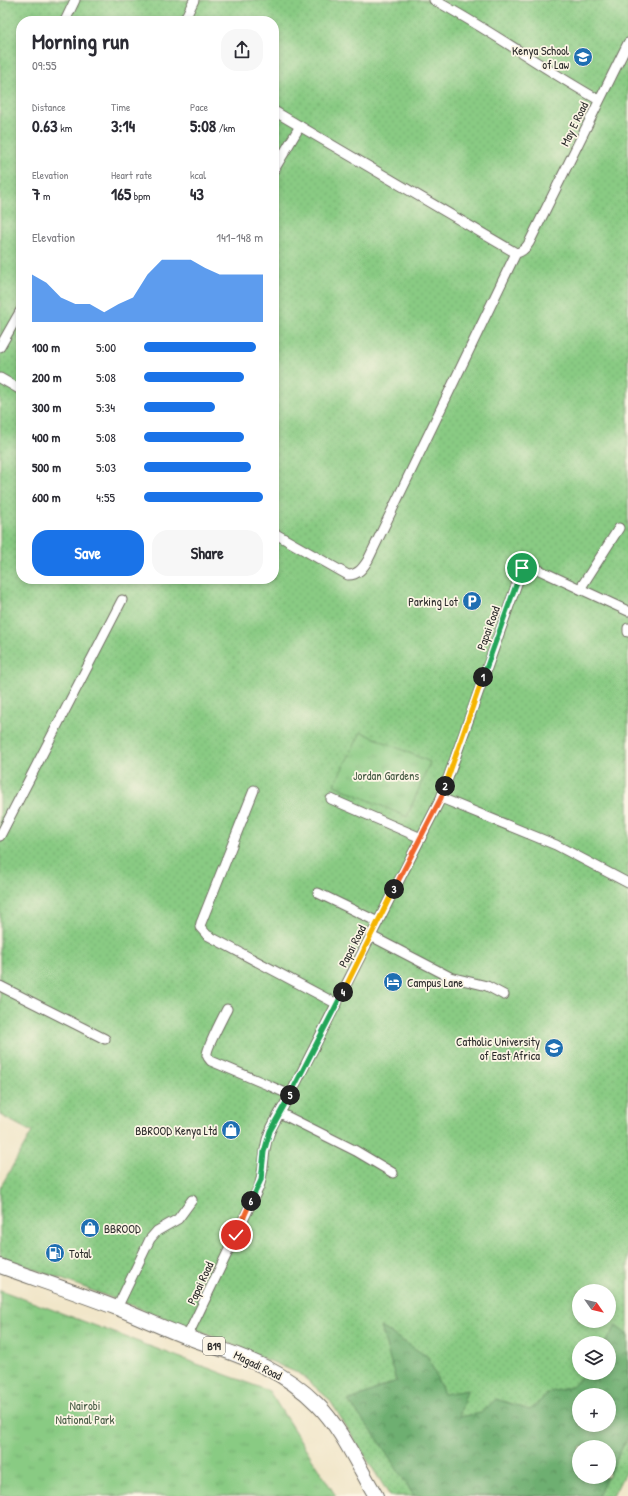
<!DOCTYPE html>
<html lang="en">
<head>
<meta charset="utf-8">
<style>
	:root { --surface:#fff; --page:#f7f7f7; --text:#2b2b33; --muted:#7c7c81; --accent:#1a73e8 }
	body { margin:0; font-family:"Patrick Hand",sans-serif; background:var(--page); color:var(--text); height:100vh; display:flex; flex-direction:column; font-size:15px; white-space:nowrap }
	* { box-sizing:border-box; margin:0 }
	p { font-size:13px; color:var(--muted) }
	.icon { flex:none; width:22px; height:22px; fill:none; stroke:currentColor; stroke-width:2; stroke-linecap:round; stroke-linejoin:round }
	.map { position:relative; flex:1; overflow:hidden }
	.side { position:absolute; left:16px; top:16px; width:263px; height:568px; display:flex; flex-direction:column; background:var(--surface); border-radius:16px; box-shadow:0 2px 6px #0003 }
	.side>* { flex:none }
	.needle { width:26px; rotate:124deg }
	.tools { position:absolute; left:572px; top:1284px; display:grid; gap:8px }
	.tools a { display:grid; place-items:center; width:44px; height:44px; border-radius:50%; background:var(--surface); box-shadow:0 2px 6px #0003; font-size:20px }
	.pin { position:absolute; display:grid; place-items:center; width:34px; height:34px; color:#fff; margin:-17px; border:2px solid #fff; border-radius:50%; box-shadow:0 1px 4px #0007 }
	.km { position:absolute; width:20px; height:20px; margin:-10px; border-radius:50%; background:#222; color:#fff; font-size:11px; line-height:20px; text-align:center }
	.round { display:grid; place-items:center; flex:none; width:42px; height:42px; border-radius:16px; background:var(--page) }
	.summary { display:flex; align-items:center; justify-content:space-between; height:68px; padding:0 16px }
	h1 { font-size:22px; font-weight:800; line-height:30px }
	.stats { display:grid; grid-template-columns:repeat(3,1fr); gap:6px; height:68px; padding:4px 16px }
	.stats div { display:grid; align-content:center }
	.stats b { font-size:17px; font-weight:800 }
	.stats small { font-size:11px; font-weight:400 }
	.stats p { font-size:11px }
	.chart { height:112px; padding:8px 16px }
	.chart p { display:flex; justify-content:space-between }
	.chart svg { width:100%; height:72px; margin-top:4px; fill:var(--accent); opacity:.7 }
	.action { display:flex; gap:8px; margin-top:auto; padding:8px 16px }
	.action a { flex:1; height:46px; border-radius:16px; background:var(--accent); color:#fff; font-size:16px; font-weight:800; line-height:46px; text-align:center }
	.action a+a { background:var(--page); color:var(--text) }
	ul { padding:0 16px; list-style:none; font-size:13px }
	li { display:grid; grid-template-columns:64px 48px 1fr; align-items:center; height:30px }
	li i { height:10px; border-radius:5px; background:var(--accent) }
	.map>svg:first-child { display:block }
</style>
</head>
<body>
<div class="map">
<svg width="628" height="1496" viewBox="0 0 628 1496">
	<defs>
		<pattern id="grass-dots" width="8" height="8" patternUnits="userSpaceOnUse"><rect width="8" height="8" fill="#89cb83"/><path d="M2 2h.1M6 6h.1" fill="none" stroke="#76ae71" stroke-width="1.8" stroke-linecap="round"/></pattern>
		<pattern id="forest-crowns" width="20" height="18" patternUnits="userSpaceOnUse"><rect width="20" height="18" fill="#6eaf71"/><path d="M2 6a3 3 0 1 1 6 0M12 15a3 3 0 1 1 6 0" fill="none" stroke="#5b8f5d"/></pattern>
		<pattern id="park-tufts" width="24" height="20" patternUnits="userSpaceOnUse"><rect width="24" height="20" fill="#89cb83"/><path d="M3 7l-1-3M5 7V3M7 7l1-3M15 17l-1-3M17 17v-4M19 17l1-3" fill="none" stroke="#76ae71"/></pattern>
	</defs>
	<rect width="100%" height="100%" fill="#fcf5e5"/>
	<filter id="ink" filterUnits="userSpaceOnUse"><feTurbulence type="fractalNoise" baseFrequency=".025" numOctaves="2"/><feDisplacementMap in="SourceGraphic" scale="8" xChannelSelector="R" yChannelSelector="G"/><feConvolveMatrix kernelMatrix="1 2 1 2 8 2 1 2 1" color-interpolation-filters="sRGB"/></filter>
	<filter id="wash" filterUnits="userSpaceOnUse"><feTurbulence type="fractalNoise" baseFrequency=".012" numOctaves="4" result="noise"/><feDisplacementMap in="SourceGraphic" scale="16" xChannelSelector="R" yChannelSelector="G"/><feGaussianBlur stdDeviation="0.9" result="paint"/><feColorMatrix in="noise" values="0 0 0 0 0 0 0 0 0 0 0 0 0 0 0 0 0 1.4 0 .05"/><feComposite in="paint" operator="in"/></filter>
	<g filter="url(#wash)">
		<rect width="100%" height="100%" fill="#f1e6c9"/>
		<path fill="url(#grass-dots)" stroke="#5a7b57" fill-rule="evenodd" d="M0,0H628V1467L613,1496H390L329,1399L300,1374L205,1333L0,1256V1188L32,1132L0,1115ZM21,21H274V579H21ZM579,1291H609V1321H579ZM579,1343H609V1373H579ZM579,1395H609V1425H579ZM579,1447H609V1477H579Z"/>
		<path fill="url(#forest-crowns)" stroke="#4c6d4e" fill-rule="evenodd" d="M616,1326L628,1335V1436L609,1474V1447H579V1477H607L598,1496H414L379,1441L348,1401L396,1381L381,1327L428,1357L444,1394L467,1390L459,1417L481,1413L496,1399L530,1410L550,1392L572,1387L585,1373H609V1343H605ZM579,1395H609V1425H579Z"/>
		<g fill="url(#park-tufts)" stroke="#5a7b57">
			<path d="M361,732L430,762L407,817L334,785Z"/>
			<path d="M0,1290L269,1391L336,1496H0Z"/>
		</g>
	</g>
	<g filter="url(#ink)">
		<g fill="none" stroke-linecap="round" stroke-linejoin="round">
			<defs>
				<g id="minor">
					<path d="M434,0C491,30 543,69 599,100"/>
					<path d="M65,21L75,0"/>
					<path d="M184,21L194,0"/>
					<path d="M274,111L516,253C522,252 526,248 529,243L628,43"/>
					<path d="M274,170L300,126"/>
					<path d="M0,347L21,310"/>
					<path d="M0,378L21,390"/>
					<path d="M274,533L348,575C358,575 363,568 368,560L516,253"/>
					<path d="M524,563L628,611"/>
					<path d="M580,589L619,528"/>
					<path d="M628,628V632"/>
					<path d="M254,790L201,923L200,927L207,935L337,1004"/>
					<path d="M441,798L556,845L628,883"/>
					<path d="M331,799L421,838"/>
					<path d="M0,836L122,600"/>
					<path d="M318,893L378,922"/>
					<path d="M371,936L450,977L487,986L504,995"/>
					<path d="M0,986L105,1039"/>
					<path d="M227,1009C223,1017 206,1049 207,1055C208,1058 209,1059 211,1061L268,1085L290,1095"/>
					<path d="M280,1113L356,1151L393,1173"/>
					<path d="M117,1308L150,1239L157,1231L178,1219L192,1200"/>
					<path d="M187,1337L259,1187C264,1172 263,1156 267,1140C271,1124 282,1110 290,1095L441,798L526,558"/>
				</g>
				<path id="trunk" d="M0,1266C39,1280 78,1293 117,1308C140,1317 163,1328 187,1337C236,1355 278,1365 317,1404C342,1429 358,1466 376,1496"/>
			</defs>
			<use href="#minor" stroke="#706c62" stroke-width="11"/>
			<use href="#trunk" stroke="#706c62" stroke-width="16"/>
			<use href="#minor" stroke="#fff" stroke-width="9"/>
			<use href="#trunk" stroke="#fff" stroke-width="14"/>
		</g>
	</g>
	<g fill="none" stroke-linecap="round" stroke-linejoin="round" filter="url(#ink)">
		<defs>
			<path id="split-1" d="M483,677L522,568"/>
			<path id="split-2" d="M445,786L483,677"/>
			<path id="split-3" d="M394,889L441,798L445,786"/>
			<path id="split-4" d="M343,992L394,889"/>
			<path id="split-5" d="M290,1095L343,992"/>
			<path id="split-6" d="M251,1201L261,1180L264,1152L270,1131L290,1095"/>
			<path id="split-7" d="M236,1235L251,1201"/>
		</defs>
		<use href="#split-1" stroke="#fff" stroke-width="8"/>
		<use href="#split-2" stroke="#fff" stroke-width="8"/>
		<use href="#split-3" stroke="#fff" stroke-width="8"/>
		<use href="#split-4" stroke="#fff" stroke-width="8"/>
		<use href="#split-5" stroke="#fff" stroke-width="8"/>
		<use href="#split-6" stroke="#fff" stroke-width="8"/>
		<use href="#split-7" stroke="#fff" stroke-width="8"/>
		<use href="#split-1" stroke="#22a559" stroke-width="5"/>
		<use href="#split-2" stroke="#f5b400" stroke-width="5"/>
		<use href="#split-3" stroke="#f0652b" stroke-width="5"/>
		<use href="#split-4" stroke="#f5b400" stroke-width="5"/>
		<use href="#split-5" stroke="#22a559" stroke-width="5"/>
		<use href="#split-6" stroke="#22a559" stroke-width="5"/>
		<use href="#split-7" stroke="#f0652b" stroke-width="5"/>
	</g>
	<defs>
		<symbol id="university-disc" viewBox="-11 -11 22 22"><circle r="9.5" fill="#1f6fb2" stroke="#fcf5e5"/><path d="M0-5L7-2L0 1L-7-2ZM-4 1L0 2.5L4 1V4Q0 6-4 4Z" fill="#fff"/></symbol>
		<symbol id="parking-disc" viewBox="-11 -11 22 22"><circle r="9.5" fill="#1f6fb2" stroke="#fcf5e5"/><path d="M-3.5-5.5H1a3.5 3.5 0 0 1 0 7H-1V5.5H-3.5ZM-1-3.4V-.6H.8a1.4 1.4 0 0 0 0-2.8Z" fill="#fff"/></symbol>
		<symbol id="hotel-disc" viewBox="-11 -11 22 22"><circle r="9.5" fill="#1f6fb2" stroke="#fcf5e5"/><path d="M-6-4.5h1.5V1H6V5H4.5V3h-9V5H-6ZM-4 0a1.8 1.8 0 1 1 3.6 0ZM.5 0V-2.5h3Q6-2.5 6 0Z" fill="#fff"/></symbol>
		<symbol id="shop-disc" viewBox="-11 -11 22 22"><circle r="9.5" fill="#1f6fb2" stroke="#fcf5e5"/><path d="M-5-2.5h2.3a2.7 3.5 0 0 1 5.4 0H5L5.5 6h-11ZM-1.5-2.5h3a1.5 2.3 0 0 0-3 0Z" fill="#fff"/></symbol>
		<symbol id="fuel-disc" viewBox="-11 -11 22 22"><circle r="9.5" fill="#1f6fb2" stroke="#fcf5e5"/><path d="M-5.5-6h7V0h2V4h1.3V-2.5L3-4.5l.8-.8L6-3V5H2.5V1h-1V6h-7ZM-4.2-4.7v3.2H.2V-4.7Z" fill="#fff"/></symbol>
	</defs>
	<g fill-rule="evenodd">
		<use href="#university-disc" x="572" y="46" width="22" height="22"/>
		<use href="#parking-disc" x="461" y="590" width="22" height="22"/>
		<use href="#hotel-disc" x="382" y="971" width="22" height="22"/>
		<use href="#university-disc" x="543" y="1037" width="22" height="22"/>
		<use href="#shop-disc" x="220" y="1119" width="22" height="22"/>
		<use href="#shop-disc" x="79" y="1217" width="22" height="22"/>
		<use href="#fuel-disc" x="44" y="1242" width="22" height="22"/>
	</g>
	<g text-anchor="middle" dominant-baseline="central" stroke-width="3.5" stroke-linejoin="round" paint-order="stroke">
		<rect fill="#fcf5e5" stroke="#6a6863" stroke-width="1" x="203" y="1337" width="22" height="18" rx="3"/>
		<g font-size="11" font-weight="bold" fill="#2b2b2b">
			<text x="214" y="1346">B19</text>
		</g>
		<g font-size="12" fill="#2b2b2b" stroke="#fcf5e5" text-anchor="end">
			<text x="569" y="50">Kenya School<tspan x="569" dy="14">of Law</tspan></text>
			<text x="458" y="601">Parking Lot</text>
			<text x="407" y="982" text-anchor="start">Campus Lane</text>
			<text x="540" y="1041">Catholic University<tspan x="540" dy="14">of East Africa</tspan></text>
			<text x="217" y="1130">BBROOD Kenya Ltd</text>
			<text x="104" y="1228" text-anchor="start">BBROOD</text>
			<text x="69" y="1253" text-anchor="start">Total</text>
		</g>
		<g font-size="12" fill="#2b2b2b" stroke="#fcf5e5">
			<text transform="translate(574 124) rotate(-64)">May E Road</text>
			<text transform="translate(488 628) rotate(-70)">Papai Road</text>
			<text transform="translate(352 946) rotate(-63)">Papai Road</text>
			<text transform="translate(200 1283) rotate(-65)">Papai Road</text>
			<text transform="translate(258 1365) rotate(26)">Magadi Road</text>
		</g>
		<g font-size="12" fill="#475b45" stroke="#fcf5e5">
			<text x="386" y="775">Jordan Gardens</text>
			<text x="85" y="1405">Nairobi<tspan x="85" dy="14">National Park</tspan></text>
		</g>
	</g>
</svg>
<div class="tools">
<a><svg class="needle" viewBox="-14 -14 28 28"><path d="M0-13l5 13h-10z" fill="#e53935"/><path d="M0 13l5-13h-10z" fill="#7c7c81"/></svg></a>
<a><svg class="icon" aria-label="layers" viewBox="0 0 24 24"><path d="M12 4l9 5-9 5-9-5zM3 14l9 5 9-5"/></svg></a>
<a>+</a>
<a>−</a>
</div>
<div class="pin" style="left:522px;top:568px;background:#1e9e55"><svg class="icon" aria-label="arrive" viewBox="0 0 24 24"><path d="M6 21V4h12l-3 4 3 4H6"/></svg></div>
<div class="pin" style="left:236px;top:1235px;background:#d93025"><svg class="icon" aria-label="check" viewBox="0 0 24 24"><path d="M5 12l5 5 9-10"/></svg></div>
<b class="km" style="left:483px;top:677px">1</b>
<b class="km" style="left:445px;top:786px">2</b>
<b class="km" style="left:394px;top:889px">3</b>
<b class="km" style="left:343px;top:992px">4</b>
<b class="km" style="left:290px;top:1095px">5</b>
<b class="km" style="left:251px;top:1201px">6</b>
<section class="side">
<div class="summary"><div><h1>Morning run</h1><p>09:55</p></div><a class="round"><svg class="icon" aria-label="share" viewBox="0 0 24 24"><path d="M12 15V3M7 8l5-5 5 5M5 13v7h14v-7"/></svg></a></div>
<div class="stats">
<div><p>Distance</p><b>0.63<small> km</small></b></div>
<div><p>Time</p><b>3:14</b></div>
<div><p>Pace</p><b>5:08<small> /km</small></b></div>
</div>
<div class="stats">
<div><p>Elevation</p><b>7<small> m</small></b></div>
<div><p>Heart rate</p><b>165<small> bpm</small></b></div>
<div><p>kcal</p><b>43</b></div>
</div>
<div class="chart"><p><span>Elevation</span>141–148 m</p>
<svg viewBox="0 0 160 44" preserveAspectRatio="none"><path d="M0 44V15L10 20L20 29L30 33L40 33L50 38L60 33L70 29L80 15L90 6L100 6L110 6L120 11L130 15L140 15L150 15L160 15V44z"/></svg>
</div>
<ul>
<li><b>100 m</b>5:00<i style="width:94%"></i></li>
<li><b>200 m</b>5:08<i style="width:84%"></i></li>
<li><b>300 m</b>5:34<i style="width:60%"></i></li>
<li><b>400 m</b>5:08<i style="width:84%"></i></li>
<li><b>500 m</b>5:03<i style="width:90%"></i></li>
<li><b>600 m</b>4:55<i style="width:100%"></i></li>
</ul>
<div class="action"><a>Save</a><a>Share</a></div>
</section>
</div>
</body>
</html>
